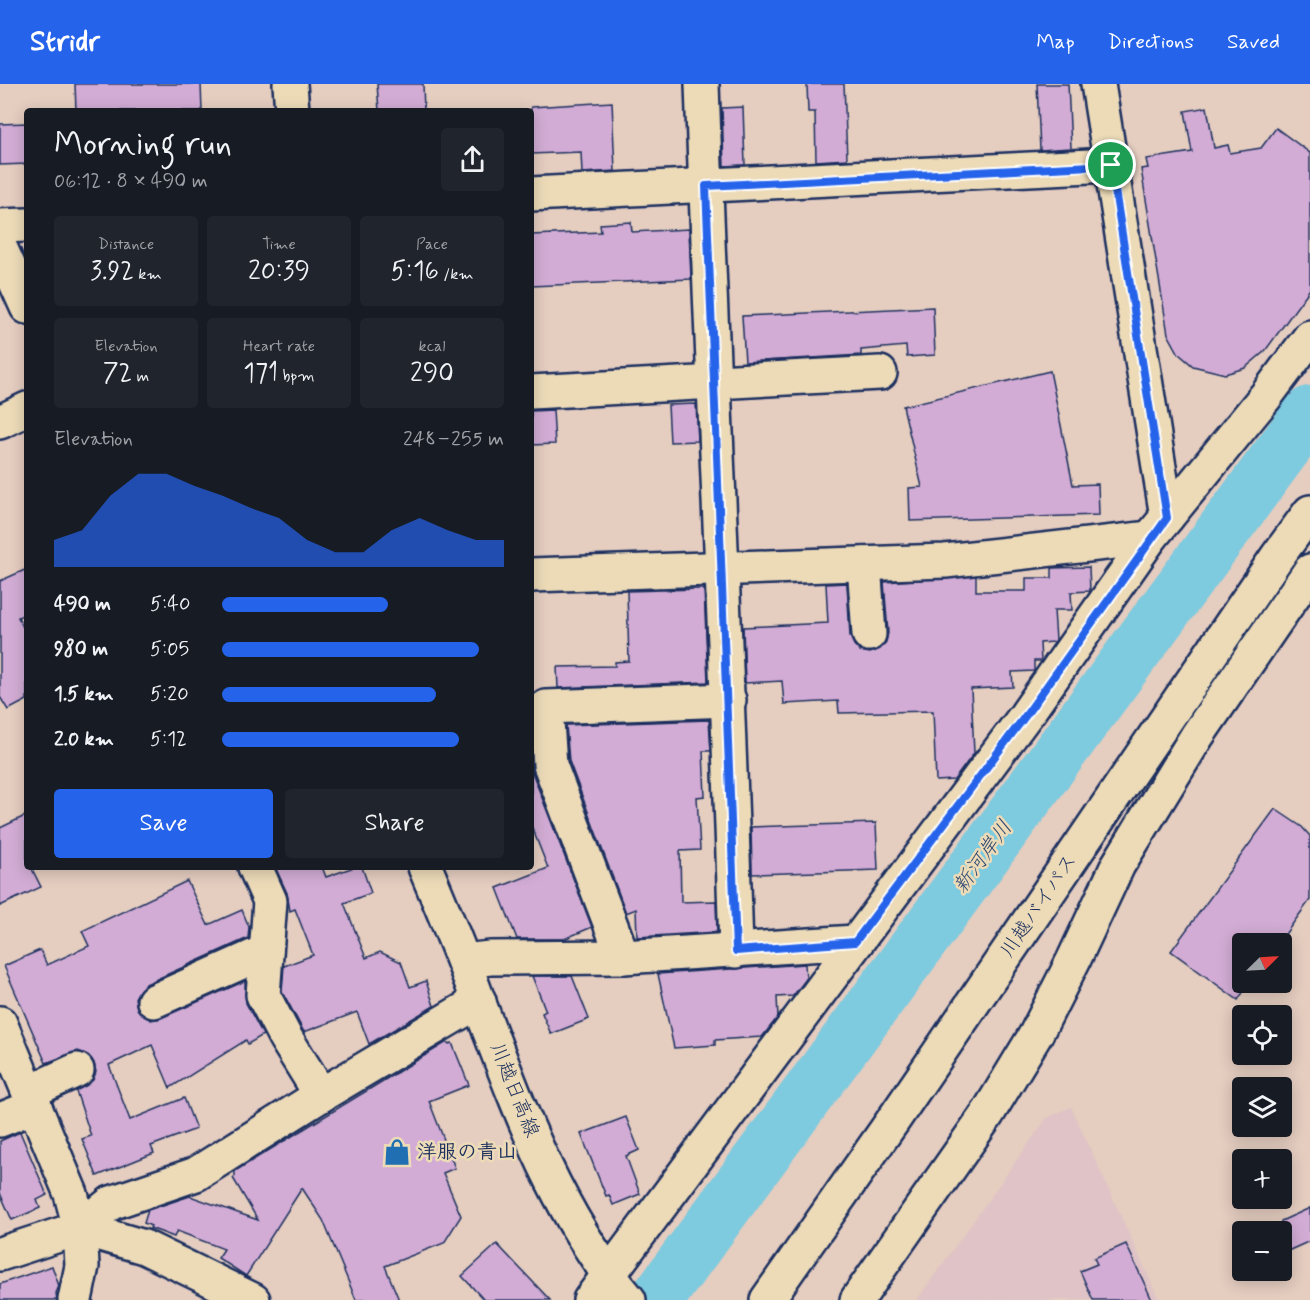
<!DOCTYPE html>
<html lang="en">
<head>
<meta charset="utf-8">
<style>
	:root { --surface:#171b24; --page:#20242c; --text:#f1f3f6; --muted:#9ea1a6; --accent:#2563eb }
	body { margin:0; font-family:Mynerve,"Klee One",sans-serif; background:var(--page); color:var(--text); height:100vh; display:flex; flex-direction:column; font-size:22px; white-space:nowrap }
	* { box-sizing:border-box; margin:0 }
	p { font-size:20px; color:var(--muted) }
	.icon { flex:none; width:33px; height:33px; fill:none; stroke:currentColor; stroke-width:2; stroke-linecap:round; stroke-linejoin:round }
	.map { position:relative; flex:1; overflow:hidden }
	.panel { position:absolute; left:24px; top:24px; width:510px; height:762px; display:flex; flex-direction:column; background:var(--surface); border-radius:6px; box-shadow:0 3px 15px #0003 }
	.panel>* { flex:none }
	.needle { width:39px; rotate:66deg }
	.buttons { position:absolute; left:1232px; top:849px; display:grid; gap:12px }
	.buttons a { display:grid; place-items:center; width:60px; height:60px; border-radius:6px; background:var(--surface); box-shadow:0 3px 15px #0003; font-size:30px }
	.pin { position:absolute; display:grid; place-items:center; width:51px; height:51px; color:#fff; margin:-26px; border:3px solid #fff; border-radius:50%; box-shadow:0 2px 6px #0007 }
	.round { display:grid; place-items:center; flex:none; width:63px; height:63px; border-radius:6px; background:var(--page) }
	.overview { display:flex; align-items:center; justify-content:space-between; height:102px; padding:0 30px }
	h1 { font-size:33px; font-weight:600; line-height:45px }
	.metrics { display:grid; grid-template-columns:repeat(3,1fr); gap:9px; height:102px; padding:6px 30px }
	.metrics div { display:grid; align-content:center; border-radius:6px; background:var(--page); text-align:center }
	.metrics b { font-size:26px; font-weight:600 }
	.metrics small { font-size:16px; font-weight:400 }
	.metrics p { font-size:16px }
	.chart { height:168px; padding:12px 30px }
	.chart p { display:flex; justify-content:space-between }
	.chart svg { width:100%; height:108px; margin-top:6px; fill:var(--accent); opacity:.7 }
	.button { display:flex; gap:12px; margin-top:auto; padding:12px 30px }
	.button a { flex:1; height:69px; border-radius:6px; background:var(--accent); color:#fff; font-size:24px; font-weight:600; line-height:69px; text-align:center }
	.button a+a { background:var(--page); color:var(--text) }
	ul { padding:0 30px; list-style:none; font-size:20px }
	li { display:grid; grid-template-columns:96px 72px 1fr; align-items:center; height:45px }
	li i { height:15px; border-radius:8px; background:var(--accent) }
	header { display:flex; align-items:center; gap:36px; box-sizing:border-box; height:84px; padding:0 30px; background:var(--accent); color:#fff }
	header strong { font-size:28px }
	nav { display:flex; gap:33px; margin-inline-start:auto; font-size:21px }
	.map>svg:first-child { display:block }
</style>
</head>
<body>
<header>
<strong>Stridr</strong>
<nav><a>Map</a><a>Directions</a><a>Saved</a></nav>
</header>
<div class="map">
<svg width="1310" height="1216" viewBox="0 0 1310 1216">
	<rect width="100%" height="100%" fill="#e5cdc0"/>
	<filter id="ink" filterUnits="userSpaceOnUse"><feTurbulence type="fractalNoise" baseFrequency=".0167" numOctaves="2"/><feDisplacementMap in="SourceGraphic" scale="12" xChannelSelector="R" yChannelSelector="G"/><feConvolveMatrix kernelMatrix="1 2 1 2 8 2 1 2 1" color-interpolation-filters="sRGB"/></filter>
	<g filter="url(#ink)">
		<path fill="#dfc3c6" d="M1071,1023L1159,1216H917L1047,1034Z"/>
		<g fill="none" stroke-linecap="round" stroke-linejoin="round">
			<path stroke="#7ecade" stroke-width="54" d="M656,1216L1310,329"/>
		</g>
		<g fill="#d2acd4" stroke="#1b2f5e" stroke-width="1.5">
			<path d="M75,0H201L202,27H76Z"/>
			<path d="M377,0H423L424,27H379Z"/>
			<path d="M807,0H844L847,75L816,77L815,28H808Z"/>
			<path d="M1037,0H1068L1071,64L1040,66Z"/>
			<path d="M612,18L615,87L582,89L581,68L531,70V23Z"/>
			<path d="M743,23L745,81L724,82L722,24Z"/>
			<path d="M1207,23L1214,64L1228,61L1230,69L1261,64L1276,44L1310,69V205L1265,267L1245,284L1225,290L1193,282L1179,270L1168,250L1141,85L1148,84L1146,75L1192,68L1185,27Z"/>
			<path d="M27,39V80L0,81V40Z"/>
			<path d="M631,138L632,148L689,145L691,195L531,202V151L601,148L600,140Z"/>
			<path d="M933,223L935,271L907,273L906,262L861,266V271L745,278L742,232Z"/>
			<path d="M1050,287L1073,401L1098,400L1099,431L910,437L909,404L922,403L903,322Z"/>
			<path d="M696,320L698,357L670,358L668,321Z"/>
			<path d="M553,326L555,360L531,361V327Z"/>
			<path d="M1089,483L1090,507L1071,508L1072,526H1054L1056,556L1054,558L1040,559L1041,577H1034V587L1012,588L1013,603L971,605L974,669L954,696L936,697L933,627L839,629L838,617L784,620L782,597L745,599L743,543L828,539L826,500L847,499L850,552L854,561L860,567L870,569L880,565L886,558L888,549L884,498L976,492V507H1026V494H1052V484Z"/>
			<path d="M27,485V529L18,533L27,551V616L8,626L0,613V497Z"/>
			<path d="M700,505H704L708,598L558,604L557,583L615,582V578L629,577L627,507Z"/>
			<path d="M709,636L711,667H703L705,712L697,713L700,766L680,767L681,818L716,817L717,848L637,853L636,825L626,829L569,677L566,641Z"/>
			<path d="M531,678L532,688L592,843L564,855H517L497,804L548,784L531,741Z"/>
			<path d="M1275,725L1302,743L1310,752V816L1278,860H1242V898H1250L1238,916L1171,867Z"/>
			<path d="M27,731V783H31L41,803L0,822V744Z"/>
			<path d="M876,739L878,786L752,790L751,743Z"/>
			<path d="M275,783H322L326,793L354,783H362L371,809L344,819L366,874L380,868L401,878L410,903L426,897L434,922L369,960L357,928L304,948L282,907L284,882L313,871L295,825L290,827L287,809Z"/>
			<path d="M187,797L208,841L242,826L249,843L248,854L146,900L139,907L135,914L137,925L144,932L151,936L161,934L245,897L246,919L263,951L248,960L246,956L170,1004L152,961L109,981L130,1036L184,1014L196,1045L151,1062L154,1069L97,1092L82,1055L91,1052L76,1007L93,996L96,988L94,979L88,971L78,967L46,979L4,882L40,866L47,881L89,862L82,847Z"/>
			<path d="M805,880L806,895L793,912L777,913L778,933L762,953L715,956V961L674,964L658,890Z"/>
			<path d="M532,892H572L589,935L551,950L542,929L546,927Z"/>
			<path d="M447,958L449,960L452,959L469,1001L429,1017L455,1084L443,1089L461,1132L444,1159L385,1182L399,1216H356L323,1136L302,1104L246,1192L218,1174L224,1165L177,1147L174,1153L150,1144L151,1142L144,1139L148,1126L190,1112L258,1136L233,1094L235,1092V1087Z"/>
			<path d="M626,1033L639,1066L626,1072L640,1110L613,1121L609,1111L606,1112L581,1050Z"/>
			<path d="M20,1048L47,1111L37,1116L40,1124L12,1136L0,1109V1057Z"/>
			<path d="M1310,1124V1157L1281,1170V1137Z"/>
			<path d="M497,1160L550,1216H484L462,1192Z"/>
			<path d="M1126,1160L1152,1216H1093L1080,1187L1097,1180L1094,1174Z"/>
			<path d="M52,1182L59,1202L56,1209L57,1216H0V1200Z"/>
		</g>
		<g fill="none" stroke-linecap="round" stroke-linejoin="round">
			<defs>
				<g id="minor">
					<path d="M702,0C712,289 728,578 736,867"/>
					<path d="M1098,0L1167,433"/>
					<path d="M531,110L1111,81"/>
					<path d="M0,142L27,141"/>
					<path d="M0,163L27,223"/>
					<path d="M531,308L880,289"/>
					<path d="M0,338L27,325"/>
					<path d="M864,480L869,550"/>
					<path d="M531,491L945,477L1150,454"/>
					<path d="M255,783L270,817L263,911L285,953L321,1011"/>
					<path d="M623,873L550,681L546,623L729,616"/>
					<path d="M464,877L490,874L623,873L855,858"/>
					<path d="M154,917L266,867"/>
					<path d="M0,939L71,1110L80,1144L82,1182L75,1216"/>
					<path d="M29,1008L77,986"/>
					<path d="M0,1036L35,1022"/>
					<path d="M80,1144L144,1163L253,1216"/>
					<path d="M0,1170L80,1144L111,1119L196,1090L321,1011L479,917"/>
					<path d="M590,1216L1026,631L1150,454L1266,312L1310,253"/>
				</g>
				<g id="major">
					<path d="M290,0L292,27"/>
					<path d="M425,783C444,828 463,873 479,919C518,1022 557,1131 629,1216"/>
				</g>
				<g id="highway">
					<path d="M767,1216L894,1035L1277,473L1310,428"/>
					<path d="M857,1216L988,1029L1036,950L1074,875L1118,781L1197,652L1310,487"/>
				</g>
			</defs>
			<use href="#minor" stroke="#1b2f5e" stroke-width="38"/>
			<use href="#major" stroke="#1b2f5e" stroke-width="38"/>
			<use href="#highway" stroke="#1b2f5e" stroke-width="38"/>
			<use href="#minor" stroke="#eddbb8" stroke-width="33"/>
			<use href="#major" stroke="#eddbb8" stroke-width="33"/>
			<use href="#highway" stroke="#eddbb8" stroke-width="33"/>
		</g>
	</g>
	<g fill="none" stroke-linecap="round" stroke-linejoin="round" filter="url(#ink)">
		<defs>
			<path id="route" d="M1111,81L1167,434L1026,631L855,858L736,867C728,612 716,357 706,102Z"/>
		</defs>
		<use href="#route" stroke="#fff" stroke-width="12"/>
		<use href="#route" stroke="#2563eb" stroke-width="8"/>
	</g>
	<defs>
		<symbol id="shop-bare" viewBox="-9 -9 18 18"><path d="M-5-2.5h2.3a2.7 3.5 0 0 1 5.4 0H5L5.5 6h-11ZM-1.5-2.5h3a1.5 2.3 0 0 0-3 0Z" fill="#1f6fb2" stroke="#eddbb8" stroke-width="2.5" paint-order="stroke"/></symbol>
	</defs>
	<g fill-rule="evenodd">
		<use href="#shop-bare" x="378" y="1049" width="38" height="38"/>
	</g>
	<g text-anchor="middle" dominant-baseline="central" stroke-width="5" stroke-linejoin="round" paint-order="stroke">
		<g font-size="20" fill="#1b2f5e" stroke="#eddbb8">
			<text transform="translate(1039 822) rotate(-56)">川越バイパス</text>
			<text transform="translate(514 1006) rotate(68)">川越日高線</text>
		</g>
		<g font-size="20" font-weight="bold" fill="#1b2f5e" stroke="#eddbb8" text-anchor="start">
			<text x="417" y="1068">洋服の青山</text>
		</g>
		<g font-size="21" font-style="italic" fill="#2a4671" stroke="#eddbb8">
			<text transform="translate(983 773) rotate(-54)">新河岸川</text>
		</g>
	</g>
</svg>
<div class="buttons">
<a><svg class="needle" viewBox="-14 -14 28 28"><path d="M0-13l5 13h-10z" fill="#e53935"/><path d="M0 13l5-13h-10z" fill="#9ea1a6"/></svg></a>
<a><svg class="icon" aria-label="locate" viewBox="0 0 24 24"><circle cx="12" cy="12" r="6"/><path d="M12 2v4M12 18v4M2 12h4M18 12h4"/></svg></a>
<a><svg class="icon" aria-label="layers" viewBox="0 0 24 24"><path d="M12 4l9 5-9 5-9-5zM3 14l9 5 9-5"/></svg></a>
<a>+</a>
<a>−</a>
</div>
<div class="pin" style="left:1111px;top:81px;background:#1e9e55"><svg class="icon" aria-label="arrive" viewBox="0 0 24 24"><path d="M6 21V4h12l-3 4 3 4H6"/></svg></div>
<section class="panel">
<div class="overview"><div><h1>Morning run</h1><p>06:12 · 8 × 490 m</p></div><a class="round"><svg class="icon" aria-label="share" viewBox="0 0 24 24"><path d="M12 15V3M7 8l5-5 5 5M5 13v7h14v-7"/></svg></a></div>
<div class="metrics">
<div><p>Distance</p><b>3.92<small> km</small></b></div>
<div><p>Time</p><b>20:39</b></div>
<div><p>Pace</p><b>5:16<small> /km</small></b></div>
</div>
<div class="metrics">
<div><p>Elevation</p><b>72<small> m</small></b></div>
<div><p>Heart rate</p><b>171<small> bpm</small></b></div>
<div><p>kcal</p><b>290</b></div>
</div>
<div class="chart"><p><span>Elevation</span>248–255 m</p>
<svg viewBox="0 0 160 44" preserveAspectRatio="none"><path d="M0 44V33L10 29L20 15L30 6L40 6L50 11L60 15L70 20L80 24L90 33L100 38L110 38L120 29L130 24L140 29L150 33L160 33V44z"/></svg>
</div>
<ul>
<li><b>490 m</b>5:40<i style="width:59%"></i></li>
<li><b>980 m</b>5:05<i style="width:91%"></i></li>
<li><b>1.5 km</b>5:20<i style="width:76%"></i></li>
<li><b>2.0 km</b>5:12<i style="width:84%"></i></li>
</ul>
<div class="button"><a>Save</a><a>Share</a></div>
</section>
</div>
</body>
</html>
